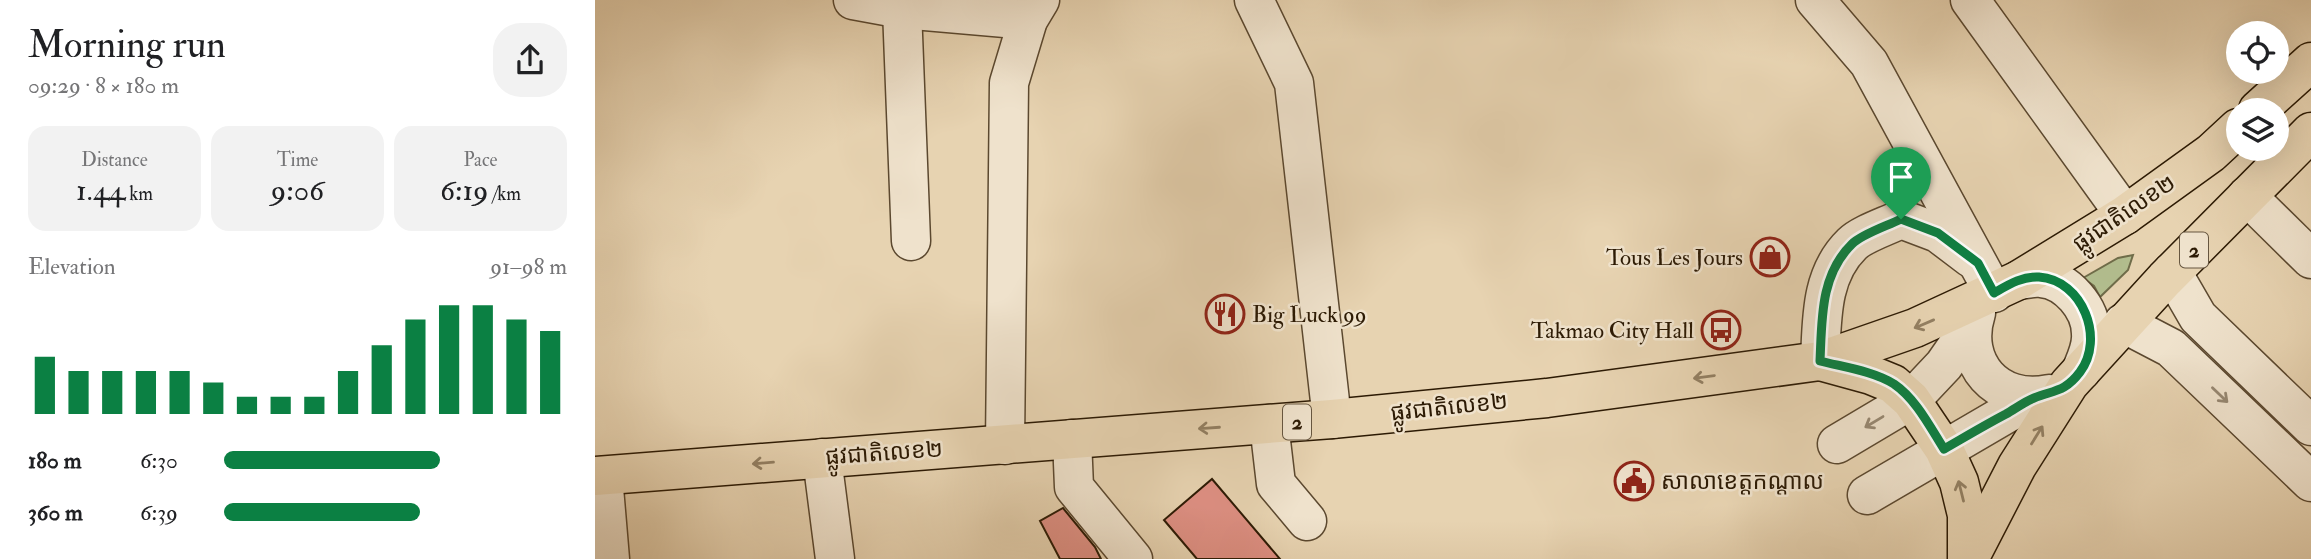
<!DOCTYPE html>
<html lang="en">
<head>
<meta charset="utf-8">
<style>
	:root { --surface:#fff; --page:#f2f2f2; --text:#202124; --muted:#757577; --accent:#0b8043 }
	body { margin:0; font-family:"IM FELL Double Pica","Noto Sans Khmer",serif; background:var(--page); color:var(--text); height:100vh; display:flex; flex-direction:column; font-size:26px; white-space:nowrap }
	* { box-sizing:border-box; margin:0 }
	p { font-size:23px; color:var(--muted) }
	.icon { flex:none; width:38px; height:38px; fill:none; stroke:currentColor; stroke-width:2; stroke-linecap:round; stroke-linejoin:round }
	.map { position:relative; flex:1; overflow:hidden }
	.panel { display:flex; flex-direction:column; background:var(--surface); width:595px }
	.panel>* { flex:none }
	.tools { position:absolute; left:1631px; top:21px; display:grid; gap:14px }
	.tools a { display:grid; place-items:center; width:63px; height:63px; border-radius:50%; background:var(--surface); box-shadow:0 7px 28px #0002; font-size:35px }
	.pin { position:absolute; display:grid; place-items:center; width:60px; height:60px; color:#fff; margin:-72px -30px; border-radius:50% 50% 50% 0; rotate:-45deg; box-shadow:0 0 7px #0007 }
	.pin .icon { rotate:45deg }
	.round { display:grid; place-items:center; flex:none; width:74px; height:74px; border-radius:28px; background:var(--page) }
	.overview { display:flex; align-items:center; justify-content:space-between; height:119px; padding:0 28px }
	h1 { font-size:38px; font-weight:600; line-height:52px }
	.figures { display:grid; grid-template-columns:repeat(3,1fr); gap:10px; height:119px; padding:7px 28px }
	.figures div { display:grid; align-content:center; border-radius:18px; background:var(--page); text-align:center }
	.figures b { font-size:30px; font-weight:600 }
	.figures small { font-size:19px; font-weight:400 }
	.figures p { font-size:19px }
	.chart { height:196px; padding:14px 28px }
	.chart p { display:flex; justify-content:space-between }
	.chart svg { width:100%; height:126px; margin-top:7px; stroke:var(--accent); stroke-width:6 }
	ul { padding:0 28px; list-style:none; font-size:23px }
	li { display:grid; grid-template-columns:112px 84px 1fr; align-items:center; height:52px }
	li i { height:18px; border-radius:9px; background:var(--accent) }
	main { display:flex; flex:1; min-height:0 }
	.map>svg:first-child { display:block }
</style>
</head>
<body>
<main>
<section class="panel">
<div class="overview"><div><h1>Morning run</h1><p>09:29 · 8 × 180 m</p></div><a class="round"><svg class="icon" aria-label="share" viewBox="0 0 24 24"><path d="M12 15V3M7 8l5-5 5 5M5 13v7h14v-7"/></svg></a></div>
<div class="figures">
<div><p>Distance</p><b>1.44<small> km</small></b></div>
<div><p>Time</p><b>9:06</b></div>
<div><p>Pace</p><b>6:19<small> /km</small></b></div>
</div>
<div class="chart"><p><span>Elevation</span>91–98 m</p>
<svg viewBox="0 0 160 44" preserveAspectRatio="none"><path d="M5 44V24M15 44V29M25 44V29M35 44V29M45 44V29M55 44V33M65 44V38M75 44V38M85 44V38M95 44V29M105 44V20M115 44V11M125 44V6M135 44V6M145 44V11M155 44V15"/></svg>
</div>
<ul>
<li><b>180 m</b>6:30<i style="width:63%"></i></li>
<li><b>360 m</b>6:39<i style="width:57%"></i></li>
</ul>
</section>
<div class="map">
<svg width="1716" height="559" viewBox="0 0 1716 559">
	<rect width="100%" height="100%" fill="#e7d3b1"/>
	<filter id="stains"><feTurbulence type="fractalNoise" baseFrequency=".00286" numOctaves="4"/><feColorMatrix values="0 0 0 0 .2 0 0 0 0 .09 0 0 0 0 .02 0 0 0 .5 -.17"/></filter>
	<radialGradient id="worn" r=".72"><stop offset=".6" stop-color="#630" stop-opacity="0"/><stop offset="1" stop-color="#630" stop-opacity=".3"/></radialGradient>
	<path fill="#b2bd8e" stroke="#6f6c49" stroke-width="2" d="M1538,255L1533,270L1505,297L1499,286L1488,278L1523,258Z"/>
	<g fill="#df9084" stroke="#2c1a04" stroke-width="2">
		<path d="M617,479L685,559H602L569,520Z"/>
		<path d="M468,508L500,547L506,559H465L445,521Z"/>
	</g>
	<g fill="none" stroke-linecap="round" stroke-linejoin="round">
		<defs>
			<g id="minor">
				<path d="M258,0L307,9L433,20"/>
				<path d="M659,0L699,83L737,419"/>
				<path d="M1220,0L1274,63L1399,293"/>
				<path d="M1375,0L1530,215"/>
				<path d="M307,9L316,241"/>
				<path d="M1652,196L1716,259"/>
				<path d="M1577,272L1603,317L1716,426"/>
				<path d="M1424,280C1431,279 1439,277 1446,278C1472,280 1496,308 1496,334C1497,347 1491,359 1486,371"/>
				<path d="M1381,313C1365,363 1402,405 1454,394"/>
				<path d="M1528,323L1576,348L1716,482"/>
				<path d="M1225,361C1227,320 1225,275 1257,244C1267,234 1292,226 1306,219L1343,233L1376,258"/>
				<path d="M674,424L681,484L712,521"/>
				<path d="M477,439L479,487L538,559"/>
				<path d="M1242,444L1316,400L1349,365L1378,323"/>
				<path d="M410,445L414,83L433,20L445,0"/>
				<path d="M227,458L240,559"/>
				<path d="M8,476L15,559"/>
				<path d="M1272,495L1440,397"/>
			</g>
			<g id="major">
				<path d="M1663,110L1716,62"/>
				<path d="M1225,361L1276,375L1298,384L1316,400L1349,449L1364,482L1372,515V559"/>
				<path d="M0,476L737,419L952,398L1225,361L1320,328L1424,280L1530,215L1616,153L1643,128"/>
				<path d="M1374,559L1422,466L1474,384L1570,279L1716,132"/>
			</g>
		</defs>
		<use href="#minor" stroke="#5b482f" stroke-width="41"/>
		<use href="#major" stroke="#2c1a04" stroke-width="41"/>
		<use href="#minor" stroke="#efe2cc" stroke-width="38"/>
		<use href="#major" stroke="#e7d3b1" stroke-width="38"/>
	</g>
	<defs><path id="oneway-shaft" d="M-6 0H5M1.5-3L5.5 0L1.5 3" fill="none" stroke-width="1.6" stroke-linecap="round" stroke-linejoin="round" transform="scale(1.75)"/></defs>
	<g stroke="#938063">
		<use href="#oneway-shaft" transform="translate(1329 324) rotate(157)"/>
		<use href="#oneway-shaft" transform="translate(1109 377) rotate(172)"/>
		<use href="#oneway-shaft" transform="translate(614 428) rotate(176)"/>
		<use href="#oneway-shaft" transform="translate(1442 435) rotate(-58)"/>
		<use href="#oneway-shaft" transform="translate(168 463) rotate(175)"/>
		<use href="#oneway-shaft" transform="translate(1366 491) rotate(-104)"/>
	</g>
	<g stroke="#978872">
		<use href="#oneway-shaft" transform="translate(1625 395) rotate(44)"/>
		<use href="#oneway-shaft" transform="translate(1279 422) rotate(149)"/>
	</g>
	<g fill="none" stroke-linecap="round" stroke-linejoin="round">
		<defs>
			<path id="route" d="M1306,219L1343,233L1383,263L1399,293C1413,285 1427,276 1444,277C1488,280 1510,339 1485,372C1470,392 1459,390 1439,398C1429,402 1420,409 1411,414C1390,425 1370,437 1349,449C1335,427 1321,399 1299,384C1278,371 1248,367 1225,361C1227,320 1225,275 1257,244C1267,234 1292,226 1306,219Z"/>
		</defs>
		<use href="#route" stroke="#fff" stroke-width="14"/>
		<use href="#route" stroke="#0b8043" stroke-width="9"/>
	</g>
	<defs>
		<symbol id="shop-ring" viewBox="-11 -11 22 22"><circle r="9.5" fill="#efe2cc" stroke="#8f2418" stroke-width="1.5"/><path d="M-5-2.5h2.3a2.7 3.5 0 0 1 5.4 0H5L5.5 6h-11ZM-1.5-2.5h3a1.5 2.3 0 0 0-3 0Z" fill="#8f2418"/></symbol>
		<symbol id="restaurant-ring" viewBox="-11 -11 22 22"><circle r="9.5" fill="#efe2cc" stroke="#8f2418" stroke-width="1.5"/><path d="M-5-6h1v4h1v-4h1v4h1v-4h1v5L-1.5 .5V6h-2V.5L-5-1ZM5-6V6H3V1.5H1.5Q1.5-4 5-6Z" fill="#8f2418"/></symbol>
		<symbol id="bus-ring" viewBox="-11 -11 22 22"><circle r="9.5" fill="#efe2cc" stroke="#8f2418" stroke-width="1.5"/><path d="M-5-6H5V4H4V6H2V4H-2V6H-4V4H-5ZM-3.5-4V0h7V-4ZM-3.5 1.2v1.5H-2V1.2ZM2 1.2v1.5H3.5V1.2Z" fill="#8f2418"/></symbol>
		<symbol id="civic-ring" viewBox="-11 -11 22 22"><circle r="9.5" fill="#efe2cc" stroke="#8f2418" stroke-width="1.5"/><path d="M-.6-6.5H3V-4.5H.6V-3L4-1V1h2V6H-6V1h2V-1L-.6-3ZM-1.2 2.5V6h2.4V2.5Z" fill="#8f2418"/></symbol>
	</defs>
	<g fill-rule="evenodd">
		<use href="#shop-ring" x="1153" y="235" width="44" height="44"/>
		<use href="#restaurant-ring" x="608" y="292" width="44" height="44"/>
		<use href="#bus-ring" x="1104" y="308" width="44" height="44"/>
		<use href="#civic-ring" x="1017" y="459" width="44" height="44"/>
	</g>
	<g text-anchor="middle" dominant-baseline="central" stroke-width="5" stroke-linejoin="round" paint-order="stroke">
		<g fill="#efe2cc" stroke="#665640" stroke-width="2">
			<rect x="1585" y="232.5" width="28" height="35" rx="5"/>
			<rect x="688" y="404.5" width="28" height="35" rx="5"/>
		</g>
		<g font-size="21" font-weight="bold" fill="#2c1a04">
			<text x="1599" y="250">2</text>
			<text x="702" y="422">2</text>
		</g>
		<g font-size="23" fill="#2c1a04" stroke="#efe2cc">
			<text transform="translate(1529 213) rotate(-34)">ផ្លូវជាតិលេខ២</text>
			<text transform="translate(854 407) rotate(-6)">ផ្លូវជាតិលេខ២</text>
			<text transform="translate(289 453) rotate(-4)">ផ្លូវជាតិលេខ២</text>
		</g>
		<g font-size="23" fill="#2c1a04" stroke="#efe2cc" text-anchor="end">
			<text x="1148" y="257">Tous Les Jours</text>
			<text x="657" y="314" text-anchor="start">Big Luck 99</text>
			<text x="1099" y="330">Takmao City Hall</text>
			<text x="1066" y="481" text-anchor="start">សាលាខេត្តកណ្ដាល</text>
		</g>
	</g>
	<rect width="100%" height="100%" filter="url(#stains)"/>
	<rect width="100%" height="100%" fill="url(#worn)"/>
</svg>
<div class="tools">
<a><svg class="icon" aria-label="locate" viewBox="0 0 24 24"><circle cx="12" cy="12" r="6"/><path d="M12 2v4M12 18v4M2 12h4M18 12h4"/></svg></a>
<a><svg class="icon" aria-label="layers" viewBox="0 0 24 24"><path d="M12 4l9 5-9 5-9-5zM3 14l9 5 9-5"/></svg></a>
</div>
<div class="pin" style="left:1306px;top:219px;background:#1e9e55"><svg class="icon" aria-label="arrive" viewBox="0 0 24 24"><path d="M6 21V4h12l-3 4 3 4H6"/></svg></div>
</div>
</main>
</body>
</html>
